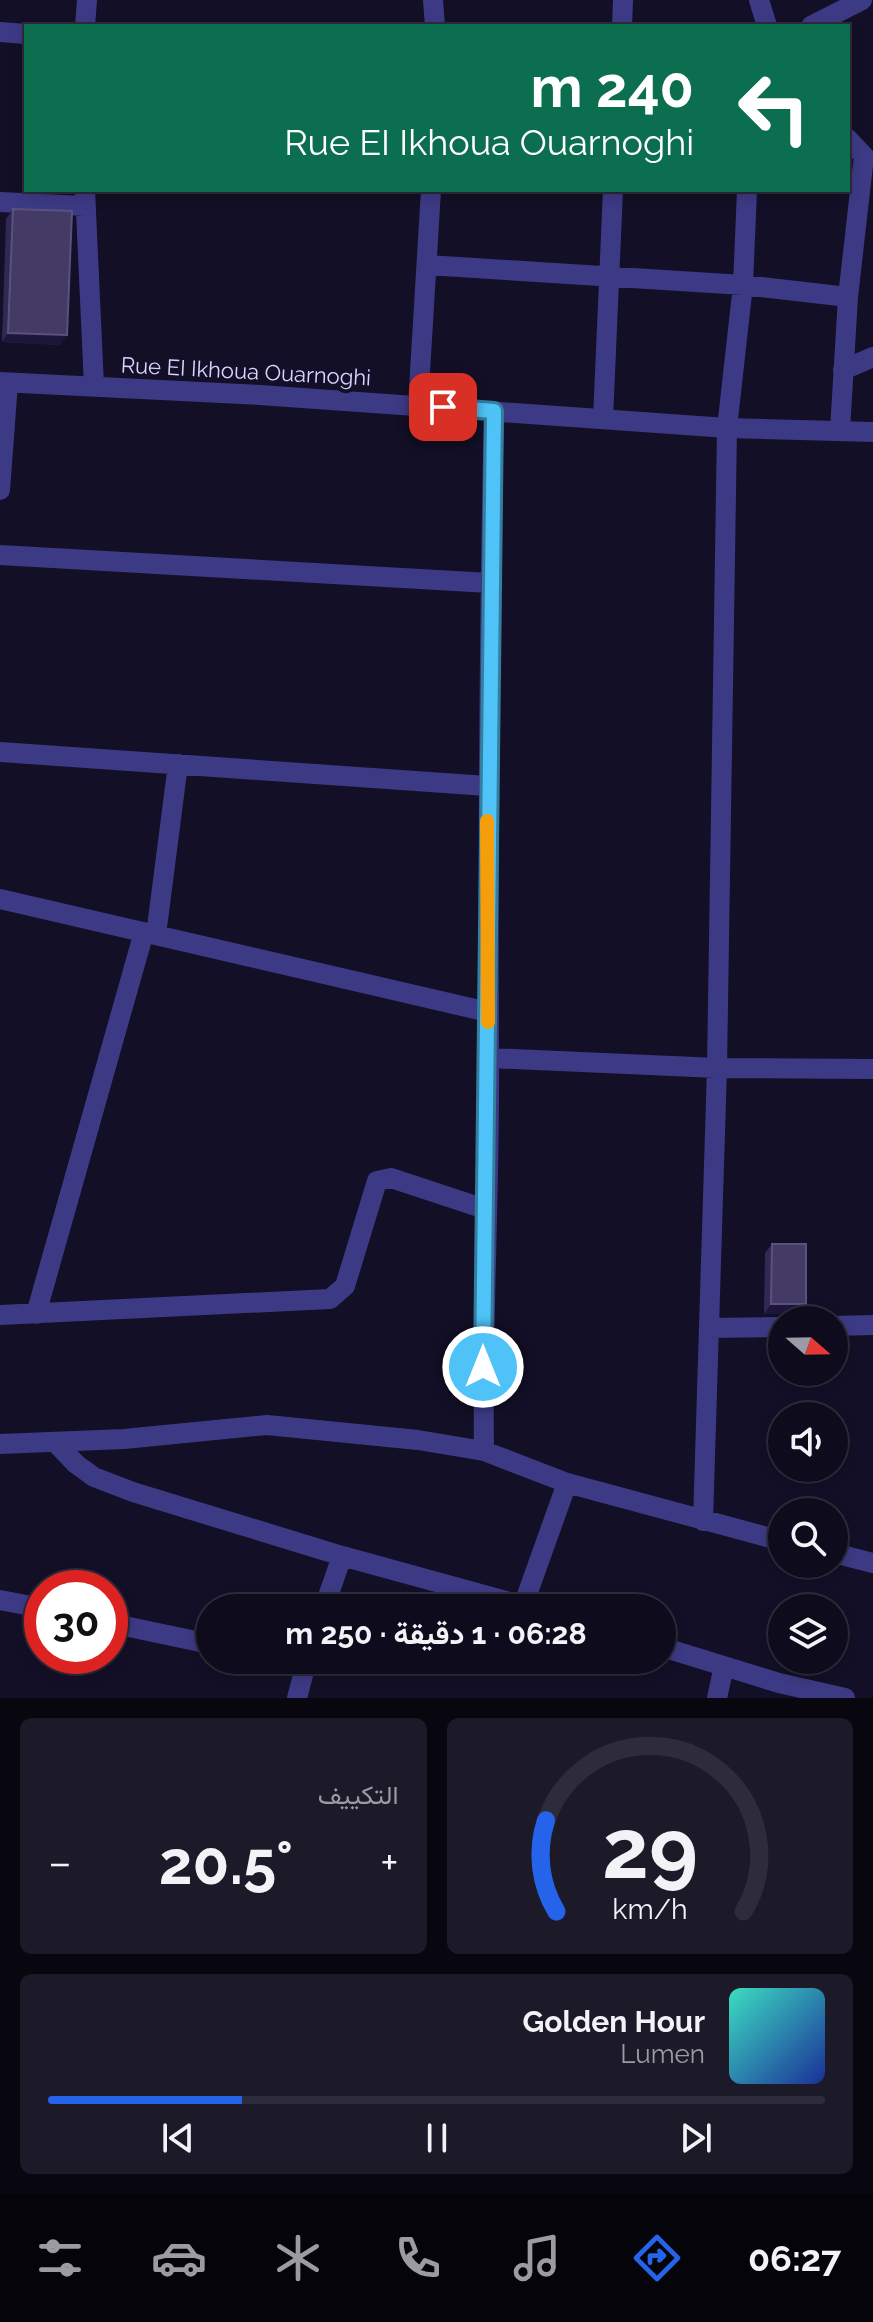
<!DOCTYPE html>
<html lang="ar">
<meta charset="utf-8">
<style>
body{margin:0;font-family:Raleway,Vazirmatn,sans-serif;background:#1c1929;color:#f1f3f6;direction:rtl;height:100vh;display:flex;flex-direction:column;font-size:30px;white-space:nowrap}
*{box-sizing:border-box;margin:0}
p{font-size:26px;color:#9b9ba3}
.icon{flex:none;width:44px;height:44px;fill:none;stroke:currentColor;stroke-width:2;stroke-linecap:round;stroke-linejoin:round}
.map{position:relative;height:1698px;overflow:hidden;direction:ltr}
.panel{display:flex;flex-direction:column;gap:20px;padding:20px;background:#08060f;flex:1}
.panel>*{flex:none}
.top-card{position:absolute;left:24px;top:24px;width:826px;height:168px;border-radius:0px;box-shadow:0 4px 12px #0003,0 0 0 2px #2e2b3b;direction:rtl;background:#0b6e4f;color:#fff;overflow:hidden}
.needle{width:52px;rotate:110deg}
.fabs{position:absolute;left:768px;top:1306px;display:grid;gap:16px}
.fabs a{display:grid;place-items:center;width:80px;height:80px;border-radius:50%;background:#0e0b1c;box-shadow:0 4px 12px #0003,0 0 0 2px #2e2b3b;font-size:40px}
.speed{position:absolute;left:24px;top:1570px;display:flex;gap:16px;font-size:40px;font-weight:700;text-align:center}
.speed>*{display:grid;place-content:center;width:104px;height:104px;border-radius:50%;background:#0e0b1c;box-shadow:0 4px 12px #0003,0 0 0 2px #2e2b3b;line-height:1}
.speed .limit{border:12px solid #d22;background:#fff;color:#111}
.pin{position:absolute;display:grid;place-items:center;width:68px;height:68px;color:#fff;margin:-34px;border-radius:16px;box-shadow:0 4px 12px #0006}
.me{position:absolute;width:88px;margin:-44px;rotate:0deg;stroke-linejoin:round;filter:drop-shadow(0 0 6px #0008)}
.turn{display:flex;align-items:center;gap:28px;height:168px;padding:0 24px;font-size:36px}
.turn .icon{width:104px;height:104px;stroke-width:2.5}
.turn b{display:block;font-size:56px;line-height:68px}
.big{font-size:60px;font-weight:700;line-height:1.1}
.panel .tile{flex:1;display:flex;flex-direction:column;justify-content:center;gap:12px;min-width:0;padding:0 28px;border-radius:12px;background:#1c1929}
.panel .dial{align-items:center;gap:0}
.dial svg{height:208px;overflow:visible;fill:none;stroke:#2e2b3b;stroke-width:7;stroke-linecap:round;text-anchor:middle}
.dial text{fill:#f1f3f6;stroke:none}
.song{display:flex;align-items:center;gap:24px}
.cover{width:96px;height:96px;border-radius:12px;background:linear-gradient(135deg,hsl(170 70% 55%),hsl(230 70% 35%))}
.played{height:8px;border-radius:4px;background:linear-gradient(90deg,#2563eb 25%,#2e2b3b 25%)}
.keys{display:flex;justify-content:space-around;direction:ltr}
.heat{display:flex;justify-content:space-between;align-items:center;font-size:44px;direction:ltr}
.panel .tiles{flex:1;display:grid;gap:20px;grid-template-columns:1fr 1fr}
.tile:last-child{grid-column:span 2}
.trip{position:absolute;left:196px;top:1594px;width:480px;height:80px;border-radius:40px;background:#0e0b1c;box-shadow:0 4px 12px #0003,0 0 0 2px #2e2b3b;font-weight:700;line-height:80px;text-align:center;direction:rtl}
.dock{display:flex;height:128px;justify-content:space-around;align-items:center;background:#06040b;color:#9b9ba3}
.dock .icon{width:56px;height:56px}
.dock .on{color:#2563eb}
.dock b{font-size:36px;color:#f1f3f6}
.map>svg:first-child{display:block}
</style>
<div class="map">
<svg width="873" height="1698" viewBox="0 0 873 1698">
<rect width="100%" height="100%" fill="#130f26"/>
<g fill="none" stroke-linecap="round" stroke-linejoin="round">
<path stroke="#3d3a85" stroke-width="20" d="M433 0 435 26
M759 0 767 26
M85 26 87 0
M622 26 623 0
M811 26 862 0
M0 32 26 34
M85 190 94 386
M0 202 85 206
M427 265 743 285 848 297
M843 370 873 357
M418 405 431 190
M603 419 613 190
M840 430 848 297 864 156 848 139
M0 490 8 383
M0 555 490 583
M0 752 487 786
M0 899 488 1012
M156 935 178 764
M489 1058 717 1068 873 1069
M36 1314 144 932
M0 1315 330 1299 345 1286 377 1181 391 1178 485 1209
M834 1326 873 1325
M709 1328 782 1327
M55 1442 76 1464 94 1477 133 1492 342 1556
M0 1444 124 1439 267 1425 418 1440 484 1451 567 1483 782 1541
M484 1451C482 1320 490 1189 489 1058 488 842 489 627 494 411
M703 1521 717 1068 727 428 743 285 747 190
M834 1553 873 1563
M0 1600 42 1608
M523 1606 567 1483
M324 1608 342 1556 531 1608
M110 1623 210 1644
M662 1647 779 1683 845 1698
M274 1660 305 1668
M297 1698 307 1660
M717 1698 724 1666"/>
<path stroke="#3d3a85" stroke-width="20" d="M0 382 260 395 727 428 873 432"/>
</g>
<path fill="#312854" d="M13 209 60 345 2 342 6 219Z
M772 1244 806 1304 799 1314H764L765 1253Z"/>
<path fill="#1d163a" d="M8 333 67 335 60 345 2 342Z
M771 1304H806L799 1314H764Z"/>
<path fill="#433a66" stroke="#5a527e" stroke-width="2" d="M13 209 72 211 67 335 8 333Z
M772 1244H806V1304H771Z"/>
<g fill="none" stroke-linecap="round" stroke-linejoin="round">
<g stroke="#337fa1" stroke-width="20">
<path id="route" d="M443 407 494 411 483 1367"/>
</g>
<use href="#route" stroke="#4fc3f7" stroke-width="14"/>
<path stroke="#f59e0b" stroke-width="14" d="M487 821 488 1022"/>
</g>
<g text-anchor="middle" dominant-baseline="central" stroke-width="8" stroke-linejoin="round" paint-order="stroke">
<g font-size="22" fill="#d9d4ff" stroke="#130f26">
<text transform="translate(246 371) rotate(3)">Rue EI Ikhoua Ouarnoghi</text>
</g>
</g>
</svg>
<div class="fabs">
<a><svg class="needle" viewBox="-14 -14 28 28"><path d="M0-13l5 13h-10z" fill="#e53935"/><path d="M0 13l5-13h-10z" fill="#9b9ba3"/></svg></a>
<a><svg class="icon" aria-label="sound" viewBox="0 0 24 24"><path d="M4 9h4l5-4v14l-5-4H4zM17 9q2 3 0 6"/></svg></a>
<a><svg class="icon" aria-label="search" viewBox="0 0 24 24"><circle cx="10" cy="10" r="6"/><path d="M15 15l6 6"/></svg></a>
<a><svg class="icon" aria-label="layers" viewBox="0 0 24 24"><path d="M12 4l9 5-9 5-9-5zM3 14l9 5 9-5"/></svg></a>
</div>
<div class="speed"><div class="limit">30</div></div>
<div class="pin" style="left:443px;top:407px;background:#d93025"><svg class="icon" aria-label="arrive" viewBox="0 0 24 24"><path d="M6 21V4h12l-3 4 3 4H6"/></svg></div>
<svg class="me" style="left:483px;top:1367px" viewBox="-20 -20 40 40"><circle r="17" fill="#4fc3f7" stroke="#fff" stroke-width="3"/><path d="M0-11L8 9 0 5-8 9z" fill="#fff"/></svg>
<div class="trip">06:28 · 1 دقيقة · 250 m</div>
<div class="top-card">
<div class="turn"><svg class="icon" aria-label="left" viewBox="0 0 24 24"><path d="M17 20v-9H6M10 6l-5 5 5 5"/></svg><div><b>240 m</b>Rue EI Ikhoua Ouarnoghi</div></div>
</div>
</div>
<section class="panel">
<div class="tiles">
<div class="tile dial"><svg viewBox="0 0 100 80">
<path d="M14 69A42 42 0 1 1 86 69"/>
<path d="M14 69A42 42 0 0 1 10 34" stroke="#2563eb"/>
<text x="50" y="56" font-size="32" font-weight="700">29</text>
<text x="50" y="72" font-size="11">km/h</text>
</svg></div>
<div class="tile"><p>التكييف</p>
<div class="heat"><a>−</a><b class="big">20.5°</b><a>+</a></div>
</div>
<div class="tile">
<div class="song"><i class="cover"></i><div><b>Golden Hour</b><p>Lumen</p></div></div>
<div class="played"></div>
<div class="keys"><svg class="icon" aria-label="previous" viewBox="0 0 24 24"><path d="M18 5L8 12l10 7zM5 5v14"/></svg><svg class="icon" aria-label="pause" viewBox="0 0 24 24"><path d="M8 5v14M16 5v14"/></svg><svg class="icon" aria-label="next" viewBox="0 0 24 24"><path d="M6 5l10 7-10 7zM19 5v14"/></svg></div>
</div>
</div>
</section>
<nav class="dock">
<b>06:27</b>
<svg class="icon on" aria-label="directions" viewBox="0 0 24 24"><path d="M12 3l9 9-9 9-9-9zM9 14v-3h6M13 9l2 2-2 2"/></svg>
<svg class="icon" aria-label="music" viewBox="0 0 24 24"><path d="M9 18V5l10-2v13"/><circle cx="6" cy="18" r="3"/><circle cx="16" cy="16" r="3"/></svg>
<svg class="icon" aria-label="phone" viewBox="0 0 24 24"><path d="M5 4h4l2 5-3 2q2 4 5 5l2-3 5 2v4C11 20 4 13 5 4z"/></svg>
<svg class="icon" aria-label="climate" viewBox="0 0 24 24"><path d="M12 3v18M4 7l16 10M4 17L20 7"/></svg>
<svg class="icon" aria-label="car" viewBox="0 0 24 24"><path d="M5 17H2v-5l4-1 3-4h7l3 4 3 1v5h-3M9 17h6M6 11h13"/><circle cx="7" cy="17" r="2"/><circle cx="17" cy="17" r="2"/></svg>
<svg class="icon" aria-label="filters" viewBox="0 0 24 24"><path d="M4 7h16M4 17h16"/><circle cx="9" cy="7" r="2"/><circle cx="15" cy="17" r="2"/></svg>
</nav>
